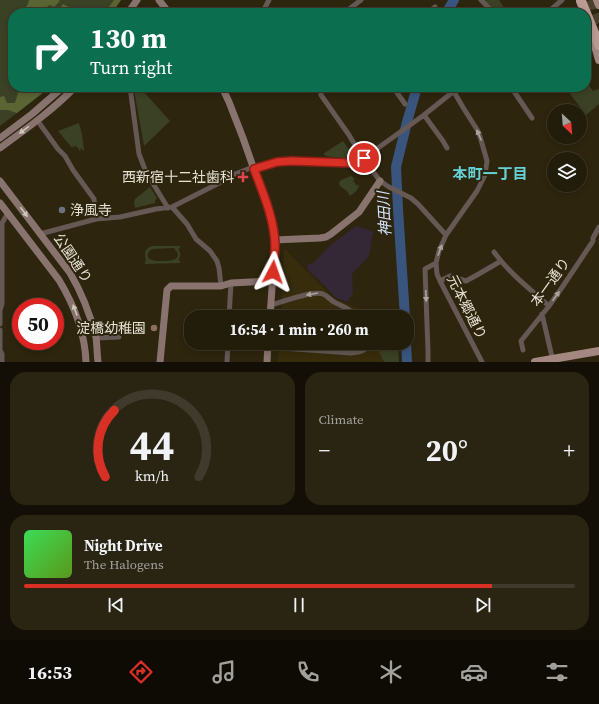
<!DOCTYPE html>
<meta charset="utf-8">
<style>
body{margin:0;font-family:"Source Serif 4","Noto Sans JP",serif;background:#2a2513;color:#f1f3f6;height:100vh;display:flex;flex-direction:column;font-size:15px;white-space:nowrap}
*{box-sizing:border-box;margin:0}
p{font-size:13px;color:#a2a19c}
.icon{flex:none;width:22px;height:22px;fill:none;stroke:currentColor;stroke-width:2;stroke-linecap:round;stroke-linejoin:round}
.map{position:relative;height:362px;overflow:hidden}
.details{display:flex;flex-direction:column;gap:10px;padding:10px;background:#130f06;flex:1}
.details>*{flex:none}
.guide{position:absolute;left:8px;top:8px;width:583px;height:84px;border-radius:16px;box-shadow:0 2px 6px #0003,0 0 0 1px #3f3a2b;background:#0b6e4f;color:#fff;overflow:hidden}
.needle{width:26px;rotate:154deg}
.controls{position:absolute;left:547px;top:104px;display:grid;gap:8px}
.controls a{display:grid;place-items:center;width:40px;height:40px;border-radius:50%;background:#221c0a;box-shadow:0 2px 6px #0003,0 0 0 1px #3f3a2b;font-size:20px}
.speed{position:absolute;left:12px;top:298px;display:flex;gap:8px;font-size:20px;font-weight:700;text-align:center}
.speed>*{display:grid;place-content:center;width:52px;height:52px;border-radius:50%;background:#221c0a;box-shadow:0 2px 6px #0003,0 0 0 1px #3f3a2b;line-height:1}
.speed .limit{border:6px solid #d22;background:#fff;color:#111}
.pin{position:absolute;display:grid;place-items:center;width:34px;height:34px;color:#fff;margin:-17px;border:2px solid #fff;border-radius:50%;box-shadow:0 1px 4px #0007}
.me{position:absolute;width:44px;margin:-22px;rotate:4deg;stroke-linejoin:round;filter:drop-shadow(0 0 3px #0008)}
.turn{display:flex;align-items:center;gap:14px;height:84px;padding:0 16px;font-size:18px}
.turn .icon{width:52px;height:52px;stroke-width:2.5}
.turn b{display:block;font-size:28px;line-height:34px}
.big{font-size:30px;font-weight:700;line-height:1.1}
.details .widget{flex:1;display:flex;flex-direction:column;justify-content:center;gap:6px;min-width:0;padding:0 14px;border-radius:16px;background:#2a2513}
.details .dial{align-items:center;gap:0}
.dial svg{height:104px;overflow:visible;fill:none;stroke:#3f3a2b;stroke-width:7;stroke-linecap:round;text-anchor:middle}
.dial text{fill:#f1f3f6;stroke:none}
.song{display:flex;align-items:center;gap:12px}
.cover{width:48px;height:48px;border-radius:6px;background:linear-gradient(135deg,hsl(130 70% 55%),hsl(90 70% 35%))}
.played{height:4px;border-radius:2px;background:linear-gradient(90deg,#d93025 85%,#3f3a2b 85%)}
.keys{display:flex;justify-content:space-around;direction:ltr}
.heat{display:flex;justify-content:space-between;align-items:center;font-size:22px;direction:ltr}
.details .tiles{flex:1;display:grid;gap:10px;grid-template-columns:1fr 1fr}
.widget:last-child{grid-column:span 2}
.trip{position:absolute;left:184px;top:310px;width:230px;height:40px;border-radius:16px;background:#221c0a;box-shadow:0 2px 6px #0003,0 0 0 1px #3f3a2b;font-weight:700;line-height:40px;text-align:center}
.dock{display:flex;height:64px;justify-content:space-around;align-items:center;background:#0e0b04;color:#a2a19c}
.dock .icon{width:28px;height:28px}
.dock .on{color:#d93025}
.dock b{font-size:18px;color:#f1f3f6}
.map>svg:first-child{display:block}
</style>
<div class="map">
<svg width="599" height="362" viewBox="0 0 599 362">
<rect width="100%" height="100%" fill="#2d250d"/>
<path fill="#372d0d" d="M284 248 334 299 358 308 363 317H281Z
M279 343H377V348L384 362H278Z"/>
<path fill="#352836" d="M356 226 372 231 373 232 369 256 352 274 353 293 350 297 348 302 336 298 318 279 309 271 307 265 313 263 332 244Z"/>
<path fill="#3b4125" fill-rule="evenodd" d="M0 0H121L112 13H13V87H51L0 126Z
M487 0H499L507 12 506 13H498L485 1Z
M586 81 593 91 599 89V104L586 115 568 91 574 87H586Z
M134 90 143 91 170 121 144 146Z
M79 123 82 134 84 150 83 151 81 148 80 149 81 151H80L76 146 74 147 76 150 72 145 73 147 72 148 58 131Z
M343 141 354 157 350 159 326 156 323 154Z
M351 176 355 179 353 180 357 186 359 184C359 190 354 193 350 196L347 191 340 186 339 183 341 180Z
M150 187 157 198 155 201V203L135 208 134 202 135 199Z
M153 246H180V248L178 249C181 253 181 257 178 260L180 261V263L145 264V261L146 260C143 253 146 247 153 246ZM174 248C185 260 170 261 162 261 159 261 155 261 152 260 145 258 147 251 153 249Z
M377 343H398L399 362H384L377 348Z"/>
<path fill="#5b6533" d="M29 0H58L60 1 54 7 50 5 48 6 42 13H29L26 12V10L25 8 28 4Z
M114 0H121L112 13H93V12L96 10C106 13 109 7 114 0Z
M63 4 77 11 76 13H58L57 12Z
M29 87H50L17 113 8 110H0V97L4 96 7 103H15L18 93Z"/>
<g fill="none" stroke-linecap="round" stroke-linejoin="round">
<path stroke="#3a557d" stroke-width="10" d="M446 13 454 0
M405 317 398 209 396 167 407 122 417 87
M406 343 407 362"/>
<path stroke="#49412b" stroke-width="10" stroke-dasharray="10 5" stroke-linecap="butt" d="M590 0 599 27"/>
<path stroke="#655855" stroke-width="5" d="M481 0 494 13
M262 13 269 0
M344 13 361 0
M427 13 435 7
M547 13 562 0
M130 87 139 154 146 172 168 208
M135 87 145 88 147 87
M325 87 321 90V95L349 135 359 152 380 181 389 187 411 198 418 204 446 235
M393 87 405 104
M511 87 532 118
M454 92 464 109 478 131 481 140 487 161 485 175 477 191 446 235 439 251 436 263 437 274 440 281 482 362
M424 115 443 141 447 148
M37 120 58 149 65 156 73 170 94 199 96 219 40 234
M254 169 277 162 291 161 351 163 364 158 424 115 459 87
M172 207 187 224 196 239 210 251 217 261 219 268 221 286
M96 219 120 217 156 209 172 207 223 181 230 176 253 167
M494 252C509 273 530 289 549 306
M440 281 450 276 466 281 477 275 501 261
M271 305C281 302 314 290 323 294 328 296 331 301 336 303 344 307 352 310 357 317
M542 314 553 361
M229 317 231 283
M0 324V310L2 304V223L8 213
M0 330V350L2 354V362
M96 338 119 337
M268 347 351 353C359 352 367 351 370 343
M523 350 521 341 549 306 563 286 593 241V238L599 227
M227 362 228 343
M428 362V351L425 269 436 263"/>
<path stroke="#88736f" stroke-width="7" d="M159 0 169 13
M128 13 137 0
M222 87 229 102 243 138 270 215 275 244 270 317
M0 138 32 114 63 87
M0 148C26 129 53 110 75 87
M0 181 70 273C82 293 90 314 96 337 97 345 97 354 98 362
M0 203 59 280C74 305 85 332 86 362
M274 240 320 238 326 237 331 234 359 212 380 181
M160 362 167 290 171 286H221L231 283 272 281
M267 362 268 343"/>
<path stroke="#a38882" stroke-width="8" d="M597 0 599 5
M593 39 599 60
M535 362 599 351"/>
<path stroke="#bb9b94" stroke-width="10" d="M581 1 599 45"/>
</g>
<defs><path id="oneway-solid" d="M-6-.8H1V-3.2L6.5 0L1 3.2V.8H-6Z"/></defs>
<g fill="#cfc6bb">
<use href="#oneway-solid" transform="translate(24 130) rotate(143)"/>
<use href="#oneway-solid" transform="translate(24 212) rotate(53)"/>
<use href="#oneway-solid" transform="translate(75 310) rotate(-111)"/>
</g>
<g fill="#aca49b">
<use href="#oneway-solid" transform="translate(479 135) rotate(-113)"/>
<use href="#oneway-solid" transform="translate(440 250) rotate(-70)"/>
<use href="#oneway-solid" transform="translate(312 294) rotate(170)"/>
<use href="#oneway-solid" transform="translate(426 296) rotate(88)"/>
<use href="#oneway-solid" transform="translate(556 296) rotate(-54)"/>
</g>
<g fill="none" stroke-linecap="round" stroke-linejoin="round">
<g stroke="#8d1f18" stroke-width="10">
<path id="route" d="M273 272C274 263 275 253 275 244 274 218 263 193 254 169L277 162 291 161 351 163 364 158"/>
</g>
<use href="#route" stroke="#d93025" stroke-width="7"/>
</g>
<path fill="#e0444e" stroke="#2d250d" stroke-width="1.5" d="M241 171h4v4h4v4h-4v4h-4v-4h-4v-4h4z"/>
<circle fill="#6b7280" stroke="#2d250d" stroke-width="1.5" cx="62" cy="210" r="4"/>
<circle fill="#8d6e63" stroke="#2d250d" stroke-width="1.5" cx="154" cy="328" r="4"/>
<g text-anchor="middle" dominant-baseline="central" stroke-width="4" stroke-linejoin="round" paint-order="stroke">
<g font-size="14" fill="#e7e2d4" stroke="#2d250d" text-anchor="end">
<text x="234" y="177">西新宿十二社歯科</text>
<text x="70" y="210" text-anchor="start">浄風寺</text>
<text x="146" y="328">淀橋幼稚園</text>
</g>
<g font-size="14" fill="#e7e2d4" stroke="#2d250d">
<text transform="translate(73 258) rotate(56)">公園通り</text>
<text transform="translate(550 282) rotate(-54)">本一通り</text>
<text transform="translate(467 307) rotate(63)">元本郷通り</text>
</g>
<g font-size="15" font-weight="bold" fill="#65d2d7" stroke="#2d250d">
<text x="490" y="173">本町一丁目</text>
</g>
<g font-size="15" font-style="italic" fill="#d2e4fe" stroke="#2d250d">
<text transform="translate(384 214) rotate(-93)">神田川</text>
</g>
</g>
</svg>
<div class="controls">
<a><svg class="needle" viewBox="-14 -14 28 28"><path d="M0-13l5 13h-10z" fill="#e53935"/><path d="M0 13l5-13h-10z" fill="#a2a19c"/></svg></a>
<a><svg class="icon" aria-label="layers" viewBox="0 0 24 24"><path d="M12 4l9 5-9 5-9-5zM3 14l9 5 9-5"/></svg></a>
</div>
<div class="speed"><div class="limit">50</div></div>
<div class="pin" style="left:364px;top:158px;background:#d93025"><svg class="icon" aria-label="arrive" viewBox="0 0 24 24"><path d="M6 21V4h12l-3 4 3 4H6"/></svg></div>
<svg class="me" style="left:273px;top:272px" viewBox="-20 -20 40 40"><path d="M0-17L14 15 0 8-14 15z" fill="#d93025" stroke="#fff" stroke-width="4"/></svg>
<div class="trip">16:54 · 1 min · 260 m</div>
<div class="guide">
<div class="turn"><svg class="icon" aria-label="right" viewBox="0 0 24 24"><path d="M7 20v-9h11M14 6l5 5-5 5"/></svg><div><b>130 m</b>Turn right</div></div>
</div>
</div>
<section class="details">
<div class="tiles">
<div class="widget dial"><svg viewBox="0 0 100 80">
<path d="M14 69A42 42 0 1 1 86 69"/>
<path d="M14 69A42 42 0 0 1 21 18" stroke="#d93025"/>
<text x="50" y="56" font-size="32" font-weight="700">44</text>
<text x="50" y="72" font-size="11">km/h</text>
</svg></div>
<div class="widget"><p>Climate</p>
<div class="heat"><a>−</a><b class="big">20°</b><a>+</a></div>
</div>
<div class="widget">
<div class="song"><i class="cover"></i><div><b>Night Drive</b><p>The Halogens</p></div></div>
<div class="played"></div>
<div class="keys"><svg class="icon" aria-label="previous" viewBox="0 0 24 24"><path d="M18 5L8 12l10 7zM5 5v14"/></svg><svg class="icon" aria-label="pause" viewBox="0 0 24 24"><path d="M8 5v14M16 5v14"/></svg><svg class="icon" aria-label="next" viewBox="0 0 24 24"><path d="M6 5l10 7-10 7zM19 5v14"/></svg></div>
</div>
</div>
</section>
<nav class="dock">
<b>16:53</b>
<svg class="icon on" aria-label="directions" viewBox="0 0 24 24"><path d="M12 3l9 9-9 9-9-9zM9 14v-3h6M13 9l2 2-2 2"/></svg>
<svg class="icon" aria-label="music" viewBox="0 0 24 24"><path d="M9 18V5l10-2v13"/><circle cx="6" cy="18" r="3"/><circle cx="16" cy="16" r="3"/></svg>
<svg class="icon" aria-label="phone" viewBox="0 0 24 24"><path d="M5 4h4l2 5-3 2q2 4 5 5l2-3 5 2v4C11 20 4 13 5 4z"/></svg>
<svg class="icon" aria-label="climate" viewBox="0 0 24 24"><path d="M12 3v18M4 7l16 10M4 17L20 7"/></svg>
<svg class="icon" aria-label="car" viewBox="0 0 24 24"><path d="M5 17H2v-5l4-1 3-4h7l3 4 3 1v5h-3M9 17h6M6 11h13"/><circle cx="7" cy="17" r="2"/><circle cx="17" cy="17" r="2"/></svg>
<svg class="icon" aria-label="filters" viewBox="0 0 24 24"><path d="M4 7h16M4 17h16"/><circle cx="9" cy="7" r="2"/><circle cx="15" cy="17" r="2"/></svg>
</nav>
